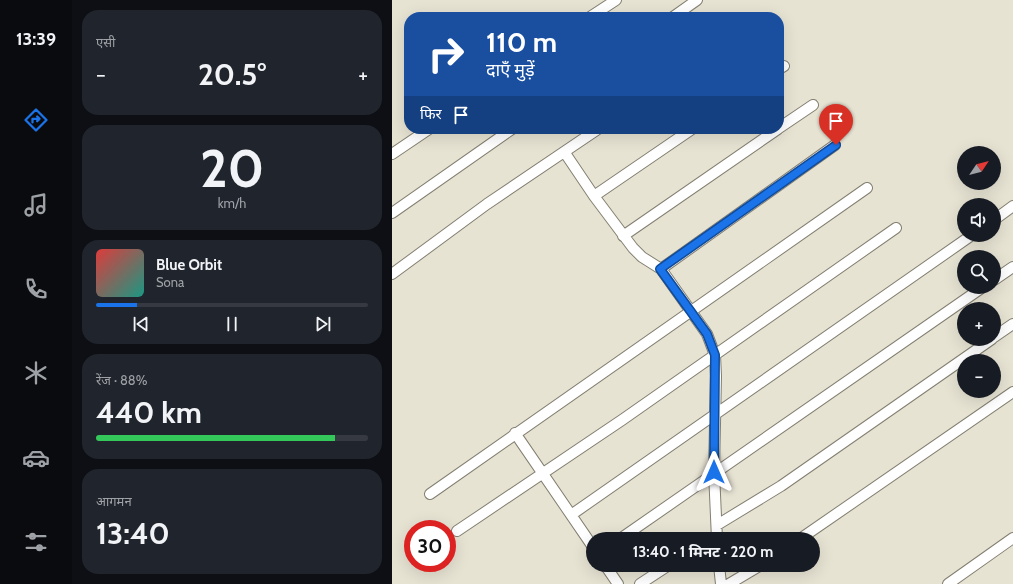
<!DOCTYPE html>
<html lang="hi">
<meta charset="utf-8">
<style>
body{margin:0;font-family:Cabin,"Noto Sans Devanagari",sans-serif;background:#20242c;color:#f1f3f6;height:100vh;display:flex;flex-direction:column;font-size:15px;white-space:nowrap}
*{box-sizing:border-box;margin:0}
p{font-size:13px;color:#9ea1a6}
.icon{flex:none;width:22px;height:22px;fill:none;stroke:currentColor;stroke-width:2;stroke-linecap:round;stroke-linejoin:round}
.map{position:relative;flex:1;overflow:hidden}
.panel{display:flex;flex-direction:column;gap:10px;padding:10px;background:#0d0f14;width:320px}
.panel>*{flex:none}
.top-card{position:absolute;left:12px;top:12px;width:380px;height:122px;border-radius:16px;box-shadow:0 4px 16px #0002;background:#1a4fa0;color:#fff;overflow:hidden}
.needle{width:26px;rotate:55deg}
.controls{position:absolute;left:565px;top:146px;display:grid;gap:8px}
.controls a{display:grid;place-items:center;width:44px;height:44px;border-radius:50%;background:#171b24;box-shadow:0 4px 16px #0002;font-size:20px}
.speed{position:absolute;left:12px;top:520px;display:flex;gap:8px;font-size:20px;font-weight:700;text-align:center}
.speed>*{display:grid;place-content:center;width:52px;height:52px;border-radius:50%;background:#171b24;box-shadow:0 4px 16px #0002;line-height:1}
.speed .limit{border:6px solid #d22;background:#fff;color:#111}
.pin{position:absolute;display:grid;place-items:center;width:34px;height:34px;color:#fff;margin:-41px -17px;border-radius:50% 50% 50% 0;rotate:-45deg;box-shadow:0 0 4px #0007}
.pin .icon{rotate:45deg}
.me{position:absolute;width:44px;margin:-22px;rotate:0deg;stroke-linejoin:round;filter:drop-shadow(0 0 3px #0008)}
.turn{display:flex;align-items:center;gap:14px;height:84px;padding:0 16px;font-size:18px}
.turn .icon{width:52px;height:52px;stroke-width:2.5}
.turn b{display:block;font-size:28px;line-height:34px}
.then{display:flex;align-items:center;height:38px;padding:0 16px;background:#0003;gap:8px;font-size:15px}
.big{font-size:30px;font-weight:700;line-height:1.1}
.panel .card{flex:1;display:flex;flex-direction:column;justify-content:center;gap:6px;min-width:0;padding:0 14px;border-radius:16px;background:#20242c}
.panel .dial{align-items:center;gap:0}
.dial b{font-size:52px;line-height:1}
.song{display:flex;align-items:center;gap:12px}
.cover{width:48px;height:48px;border-radius:6px;background:linear-gradient(135deg,hsl(0 70% 55%),hsl(170 70% 35%))}
.played{height:4px;border-radius:2px;background:linear-gradient(90deg,#1a73e8 15%,#363941 15%)}
.keys{display:flex;justify-content:space-around;direction:ltr}
.heat{display:flex;justify-content:space-between;align-items:center;font-size:22px;direction:ltr}
.charge{height:6px;border-radius:3px;background:linear-gradient(90deg,#34c759 88%,#363941 0)}
.trip{position:absolute;left:194px;top:532px;width:234px;height:40px;border-radius:20px;background:#171b24;box-shadow:0 4px 16px #0002;font-weight:700;line-height:40px;text-align:center}
main{display:flex;flex:1;min-height:0}
.dock{display:flex;flex-direction:column;width:72px;justify-content:space-around;align-items:center;background:#090b0e;color:#9ea1a6}
.dock .icon{width:28px;height:28px}
.dock .current{color:#1a73e8}
.dock b{font-size:18px;color:#f1f3f6}
.map>svg:first-child{display:block}
</style>
<main>
<nav class="dock">
<b>13:39</b>
<svg class="icon current" aria-label="directions" viewBox="0 0 24 24"><path d="M12 3l9 9-9 9-9-9zM9 14v-3h6M13 9l2 2-2 2"/></svg>
<svg class="icon" aria-label="music" viewBox="0 0 24 24"><path d="M9 18V5l10-2v13"/><circle cx="6" cy="18" r="3"/><circle cx="16" cy="16" r="3"/></svg>
<svg class="icon" aria-label="phone" viewBox="0 0 24 24"><path d="M5 4h4l2 5-3 2q2 4 5 5l2-3 5 2v4C11 20 4 13 5 4z"/></svg>
<svg class="icon" aria-label="climate" viewBox="0 0 24 24"><path d="M12 3v18M4 7l16 10M4 17L20 7"/></svg>
<svg class="icon" aria-label="car" viewBox="0 0 24 24"><path d="M5 17H2v-5l4-1 3-4h7l3 4 3 1v5h-3M9 17h6M6 11h13"/><circle cx="7" cy="17" r="2"/><circle cx="17" cy="17" r="2"/></svg>
<svg class="icon" aria-label="filters" viewBox="0 0 24 24"><path d="M4 7h16M4 17h16"/><circle cx="9" cy="7" r="2"/><circle cx="15" cy="17" r="2"/></svg>
</nav>
<section class="panel">
<div class="card"><p>एसी</p>
<div class="heat"><a>−</a><b class="big">20.5°</b><a>+</a></div>
</div>
<div class="card dial"><b>20</b><p>km/h</p></div>
<div class="card">
<div class="song"><i class="cover"></i><div><b>Blue Orbit</b><p>Sona</p></div></div>
<div class="played"></div>
<div class="keys"><svg class="icon" aria-label="previous" viewBox="0 0 24 24"><path d="M18 5L8 12l10 7zM5 5v14"/></svg><svg class="icon" aria-label="pause" viewBox="0 0 24 24"><path d="M8 5v14M16 5v14"/></svg><svg class="icon" aria-label="next" viewBox="0 0 24 24"><path d="M6 5l10 7-10 7zM19 5v14"/></svg></div>
</div>
<div class="card"><p>रेंज · 88%</p><b class="big">440 km</b><div class="charge"></div></div>
<div class="card"><p>आगमन</p><b class="big">13:40</b></div>
</section>
<div class="map">
<svg width="621" height="584" viewBox="0 0 621 584">
<rect width="100%" height="100%" fill="#e7e3d3"/>
<g fill="none" stroke-linecap="round" stroke-linejoin="round">
<g stroke="#837f71" stroke-width="12">
<path id="street" d="M198 17 224 0
M281 17 305 0
M387 69 392 66
M387 128 421 105
M173 153 202 196 241 248 250 257 269 269 315 334 323 355 324 376 322 472 325 539
M0 154 37 129
M202 196 300 129
M0 213 120 129
M602 220 621 206
M231 236 386 129
M269 269 443 145
M0 274 95 204 206 129
M602 280 621 267
M602 337 621 324
M123 433 201 547
M38 494 475 188
M179 515 580 235
M325 525 389 486 600 339
M65 531 230 420 504 228
M228 539 591 287
M408 539 621 392
M213 565 226 584
M327 565 329 584
M248 584 277 565
M337 584 369 565
M556 584 621 538"/>
</g>
<use href="#street" stroke="#fff" stroke-width="10"/>
</g>
<g fill="none" stroke-linecap="round" stroke-linejoin="round">
<g stroke="#114b97" stroke-width="10">
<path id="route" d="M322 472 323 355 315 334 268 269 444 145"/>
</g>
<use href="#route" stroke="#1a73e8" stroke-width="7"/>
</g>
</svg>
<div class="controls">
<a><svg class="needle" viewBox="-14 -14 28 28"><path d="M0-13l5 13h-10z" fill="#e53935"/><path d="M0 13l5-13h-10z" fill="#9ea1a6"/></svg></a>
<a><svg class="icon" aria-label="sound" viewBox="0 0 24 24"><path d="M4 9h4l5-4v14l-5-4H4zM17 9q2 3 0 6"/></svg></a>
<a><svg class="icon" aria-label="search" viewBox="0 0 24 24"><circle cx="10" cy="10" r="6"/><path d="M15 15l6 6"/></svg></a>
<a>+</a>
<a>−</a>
</div>
<div class="speed"><div class="limit">30</div></div>
<div class="pin" style="left:444px;top:145px;background:#d93025"><svg class="icon" aria-label="arrive" viewBox="0 0 24 24"><path d="M6 21V4h12l-3 4 3 4H6"/></svg></div>
<svg class="me" style="left:322px;top:472px" viewBox="-20 -20 40 40"><path d="M0-17L14 15 0 8-14 15z" fill="#1a73e8" stroke="#fff" stroke-width="4"/></svg>
<div class="trip">13:40 · 1 मिनट · 220 m</div>
<div class="top-card">
<div class="turn"><svg class="icon" aria-label="right" viewBox="0 0 24 24"><path d="M7 20v-9h11M14 6l5 5-5 5"/></svg><div><b>110 m</b>दाएँ मुड़ें</div></div>
<div class="then">फिर<svg class="icon" aria-label="arrive" viewBox="0 0 24 24"><path d="M6 21V4h12l-3 4 3 4H6"/></svg></div>
</div>
</div>
</main>
